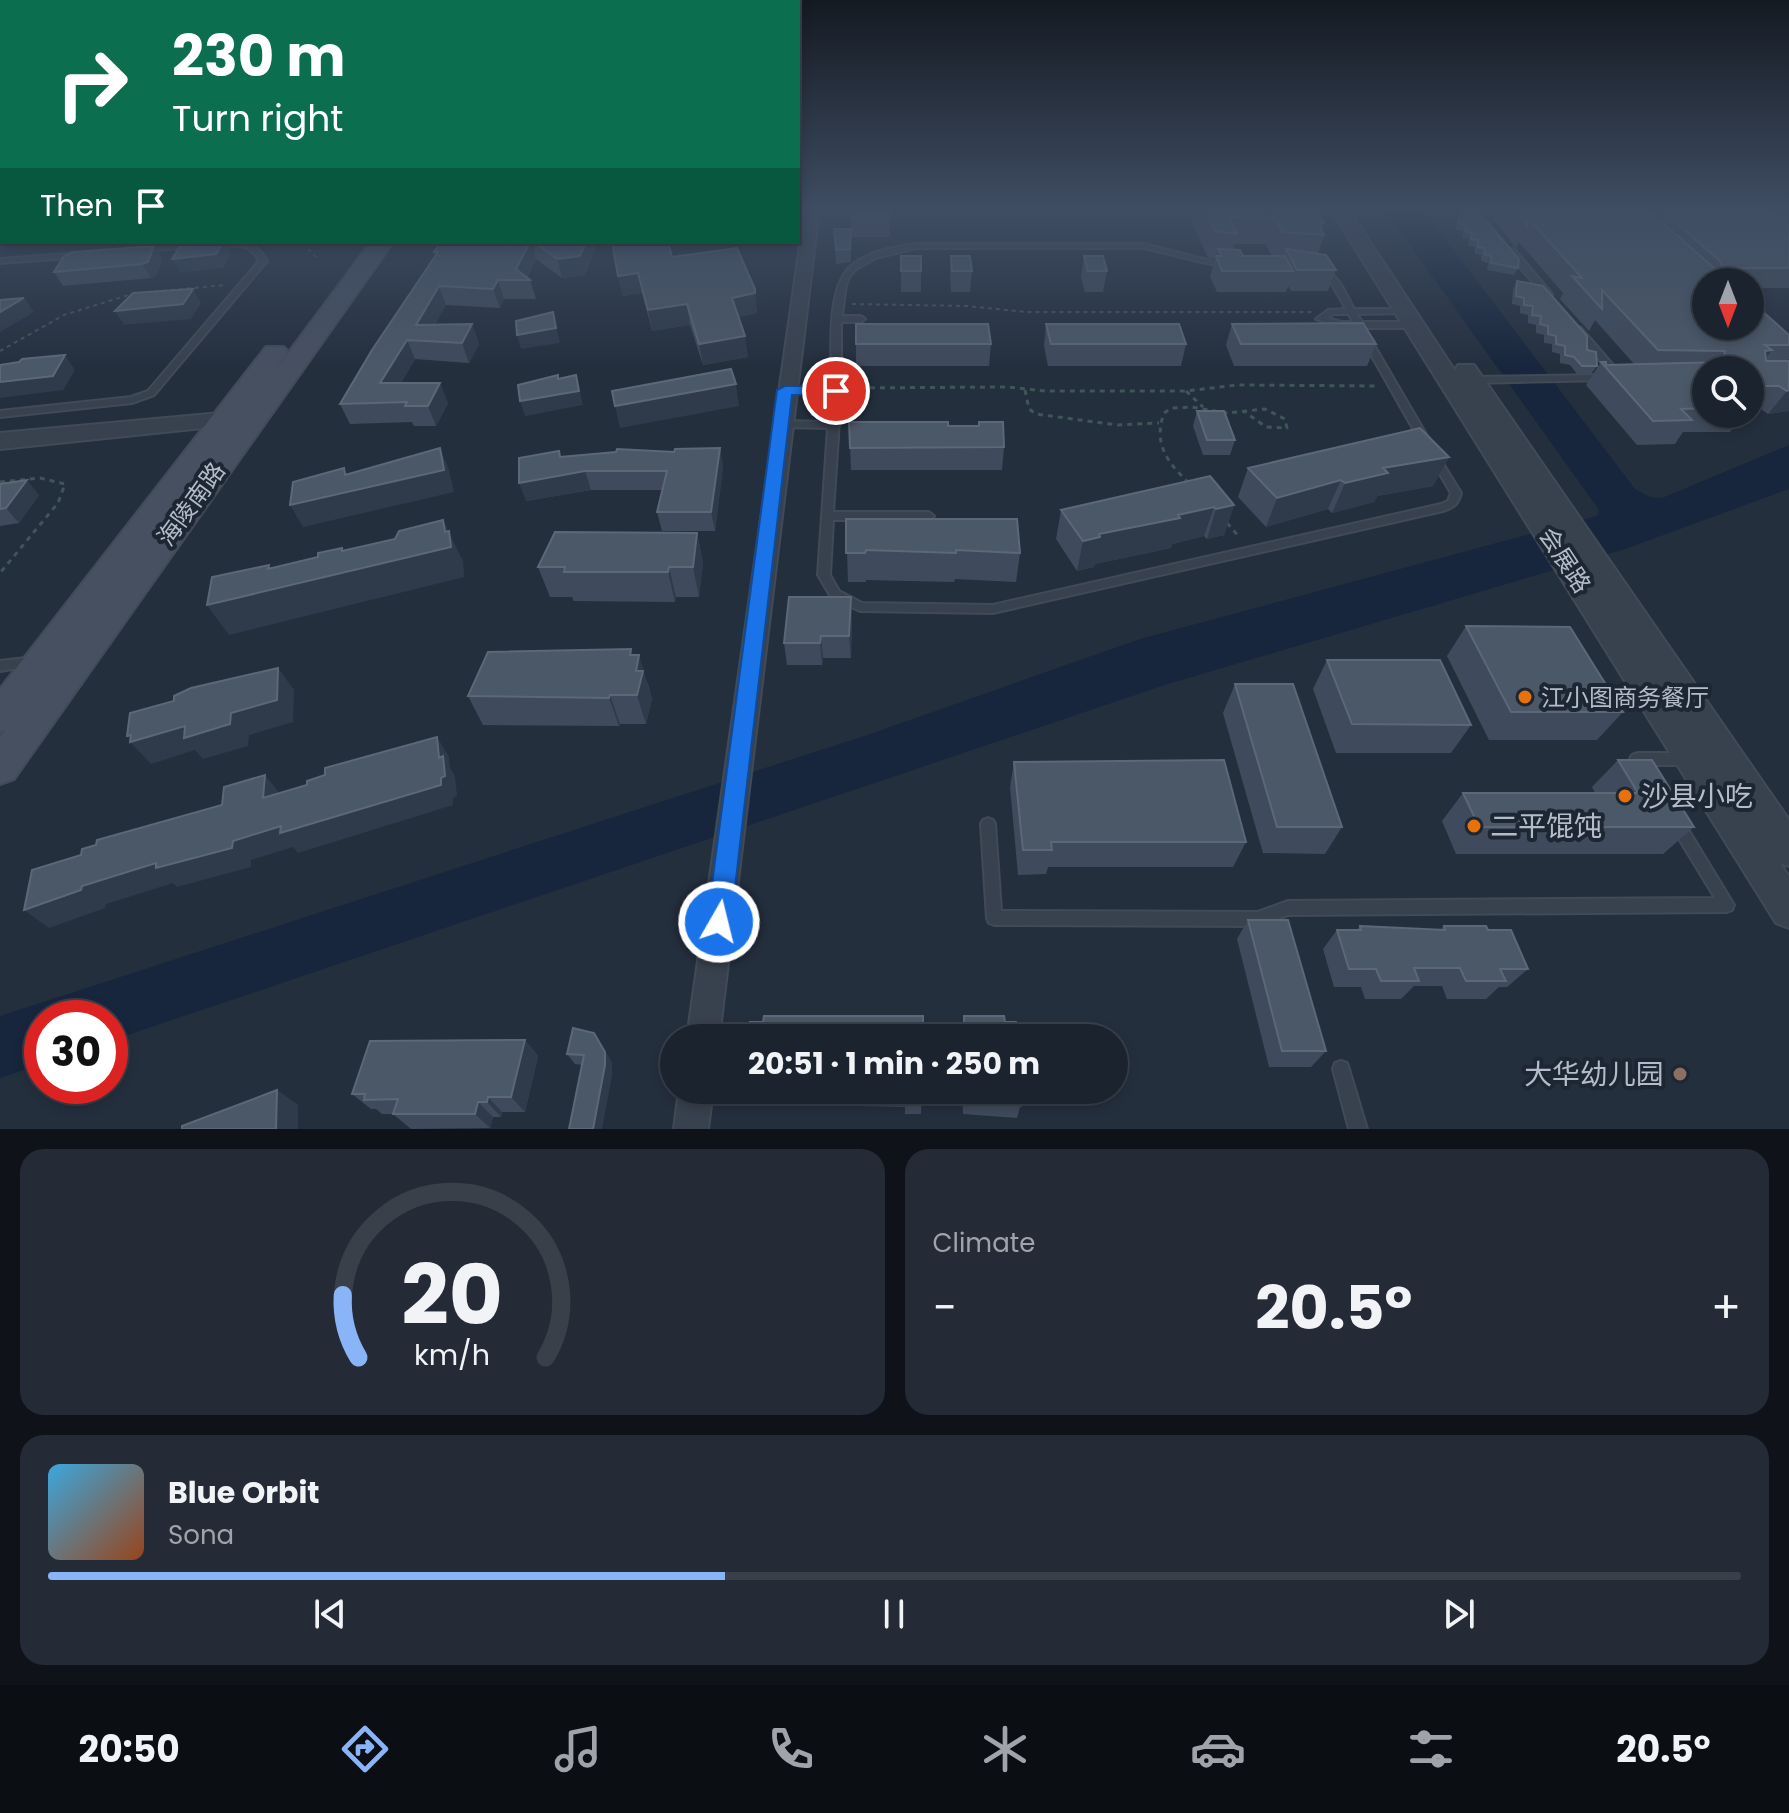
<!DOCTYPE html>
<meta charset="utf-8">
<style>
body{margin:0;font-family:Poppins,"Noto Sans SC",sans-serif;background:#242b36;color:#f1f3f6;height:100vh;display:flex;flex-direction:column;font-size:30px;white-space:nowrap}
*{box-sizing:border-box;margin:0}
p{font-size:26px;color:#a0a4aa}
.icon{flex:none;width:44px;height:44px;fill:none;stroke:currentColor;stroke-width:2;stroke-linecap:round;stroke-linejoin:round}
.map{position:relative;height:1129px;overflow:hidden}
.panel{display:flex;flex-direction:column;gap:20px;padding:20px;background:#0f1319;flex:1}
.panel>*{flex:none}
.hud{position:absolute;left:0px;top:0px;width:800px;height:244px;box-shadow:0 4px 12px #0003,0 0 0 2px #39404a;background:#0b6e4f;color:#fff;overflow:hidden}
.needle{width:52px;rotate:180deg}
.fabs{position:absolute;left:1692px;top:268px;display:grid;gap:16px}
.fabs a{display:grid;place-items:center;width:72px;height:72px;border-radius:50%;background:#1b232e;box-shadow:0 4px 12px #0003,0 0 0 2px #39404a;font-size:40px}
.speed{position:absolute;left:24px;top:1000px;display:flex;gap:16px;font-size:40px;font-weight:700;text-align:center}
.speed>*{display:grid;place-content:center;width:104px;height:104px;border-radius:50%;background:#1b232e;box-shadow:0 4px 12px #0003,0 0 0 2px #39404a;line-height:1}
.speed .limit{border:12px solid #d22;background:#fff;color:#111}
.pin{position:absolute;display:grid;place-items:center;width:68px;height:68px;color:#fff;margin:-34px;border:4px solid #fff;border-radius:50%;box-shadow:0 2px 8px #0007}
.me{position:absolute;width:88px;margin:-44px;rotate:8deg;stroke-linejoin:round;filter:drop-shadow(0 0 6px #0008)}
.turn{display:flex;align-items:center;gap:28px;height:168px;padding:0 40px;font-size:36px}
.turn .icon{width:104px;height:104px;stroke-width:2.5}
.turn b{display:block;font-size:56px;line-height:68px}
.then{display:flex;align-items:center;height:76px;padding:0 40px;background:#0003;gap:16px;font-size:30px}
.big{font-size:60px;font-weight:700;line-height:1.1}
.panel .tile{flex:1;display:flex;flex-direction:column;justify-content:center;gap:12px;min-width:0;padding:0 28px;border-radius:24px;background:#242b36}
.panel .dial{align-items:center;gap:0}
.dial svg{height:208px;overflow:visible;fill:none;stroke:#39404a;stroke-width:7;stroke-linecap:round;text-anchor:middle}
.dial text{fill:#f1f3f6;stroke:none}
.song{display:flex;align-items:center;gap:24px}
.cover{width:96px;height:96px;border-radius:12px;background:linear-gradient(135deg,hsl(200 70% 55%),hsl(20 70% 35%))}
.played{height:8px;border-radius:4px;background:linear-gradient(90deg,#8ab4f8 40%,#39404a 40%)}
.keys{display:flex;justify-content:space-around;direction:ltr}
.heat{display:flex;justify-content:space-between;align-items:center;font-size:44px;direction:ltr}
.panel .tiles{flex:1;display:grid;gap:20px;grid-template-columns:1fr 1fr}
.tile:last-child{grid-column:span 2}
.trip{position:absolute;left:660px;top:1024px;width:468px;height:80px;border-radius:40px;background:#1b232e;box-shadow:0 4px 12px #0003,0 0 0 2px #39404a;font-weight:700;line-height:80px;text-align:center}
.tabs{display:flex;height:128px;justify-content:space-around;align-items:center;background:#0b0e12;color:#a0a4aa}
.tabs .icon{width:56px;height:56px}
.tabs .current{color:#8ab4f8}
.tabs b{font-size:36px;color:#f1f3f6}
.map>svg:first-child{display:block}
</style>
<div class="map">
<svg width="1789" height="1129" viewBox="0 0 1789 1129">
<rect width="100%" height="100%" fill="#242f3e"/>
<path fill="#17263c" d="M1385 210H1423L1635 489 1650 497 1662 498 1789 445V489L1625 549 1165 685 110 1041V1018H42V1064L0 1078V1016L867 735 1140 639 1597 516 1599 510Z"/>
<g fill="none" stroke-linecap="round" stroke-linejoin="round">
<g stroke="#414a57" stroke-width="4">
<path id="service" d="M1162 210H1208L1209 211 1205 213 1166 212Z
M210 242C233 242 255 238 267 261L154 395 132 403 0 417V411L131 397 148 391 259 261C246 236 227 250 207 244Z
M193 243 197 245 196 247 143 251 139 249 143 247Z
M916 244H1144L1231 266 1227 268 1144 248H916L876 258 856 269 850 276 846 285 842 316H861L865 319 861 322H841V391L833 512H929L934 516 929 520H833L830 575 839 591 862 603 993 605 1441 504 1448 501 1451 493 1431 459 1436 456 1439 457 1461 493C1458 504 1455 507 1443 511L993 613 860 611 831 597 818 575 828 428 781 427 776 424 781 421 829 422 831 394 785 393 780 390 785 387 832 388C832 356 825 289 851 266 868 251 894 247 916 244Z
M1508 249H1514L1552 294V298H1546L1508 253Z
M78 253 82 255 81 257 0 263V259Z
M1320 269C1338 271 1346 295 1354 309H1405L1409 311 1405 313 1357 314 1362 322H1414L1418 325 1414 328H1364L1430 441 1428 443 1425 444 1420 441 1356 328H1340L1316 319 1328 310 1346 309 1329 279 1319 271ZM1333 314H1349L1353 322H1341L1327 318Z
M1578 327 1581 328 1620 373V377H1614L1575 332 1574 330Z
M1604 375 1607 376V380L1473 383 1468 380 1473 377Z
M34 657 38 659 40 662 38 665 0 671V661Z
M1637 753H1688L1693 755 1695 759 1693 763 1688 765H1647L1652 773 1650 777 1645 779 1640 777 1630 759 1632 755Z
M988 818 993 820 995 824 1001 911 1258 912 1288 901 1715 898 1673 829 1671 825 1673 821 1678 819 1683 821 1734 905 1732 910 1727 912 1288 915 1258 926 994 925 989 923 987 918 981 824 983 820Z
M1341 1061 1347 1063 1349 1069 1367 1129H1349L1333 1069 1335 1063Z"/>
</g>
<g stroke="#414a57" stroke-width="4">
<path id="minor" d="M805 210H819L719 1038H687Z
M679 1090H713L708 1129H674Z"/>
</g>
<g stroke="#414a57" stroke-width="4">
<path id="tertiary" d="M1331 210H1349L1459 377 1455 370 1458 365H1474L1789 820V866L1780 863 1789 877V928L1776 923Z
M243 411 251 413 255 418 251 423 0 449V433Z"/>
</g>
<g stroke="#414a57" stroke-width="4">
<path id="secondary" d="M0 211H2V223H0Z
M371 242H393L14 779 0 784V737L5 730 0 732V689L266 347H284L288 352 266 383Z"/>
</g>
<path stroke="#3f5557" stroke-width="2" stroke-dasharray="4 4" stroke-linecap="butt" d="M314 242 309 250 316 257
M147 292 226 285
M852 304 967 306 1026 312H1312
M0 351 64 315 135 293"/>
<path stroke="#3f5557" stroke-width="3" stroke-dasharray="5 5" stroke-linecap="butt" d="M850 388 1008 387 1045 391H1186L1237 385 1378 386
M1025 390 1029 409 1036 414 1117 425 1159 423
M1186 391 1203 407
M0 482 40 478 65 484 58 503 0 573
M1189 483C1167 462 1153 444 1164 413L1172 408 1191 407 1227 413 1265 409 1285 419 1287 428 1266 427 1245 412
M1227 523 1240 538"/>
<use href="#service" fill="#38414e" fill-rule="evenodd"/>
<use href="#minor" fill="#38414e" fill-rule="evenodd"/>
<use href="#tertiary" fill="#38414e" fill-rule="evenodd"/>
<use href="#secondary" fill="#465061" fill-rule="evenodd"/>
</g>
<path fill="#3f4b5c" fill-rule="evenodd" d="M890 210V237H851V216Z
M1194 210H1317L1324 223 1322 230 1324 235 1318 254 1336 270 1328 291H1291L1288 286 1286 292H1217L1210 277 1215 259 1208 258 1191 220ZM1234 244H1265L1272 256H1243L1233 250Z
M1459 210H1477L1518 268 1514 275 1487 270 1488 263 1481 261V255L1475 254V247L1468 246 1469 239 1462 238 1463 231 1456 230Z
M1487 210H1789V288H1750V282H1706V326L1750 294 1764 310 1763 311 1789 335V359L1787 361H1789V411L1768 414 1761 409H1750V370H1706V414H1743L1730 432H1683L1675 444 1637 445 1586 385 1601 362 1606 365 1634 364 1595 320 1589 331 1560 299 1563 293 1519 242 1516 248Z
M834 229 851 243V262L836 264Z
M441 242H598L585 275 562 278 536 259 527 278 530 280 536 299H504L500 308 446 305 435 324H472L479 344 469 363 415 359 401 383 448 403 436 426H414L412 422 350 424 340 404 435 256 434 252Z
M154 246 162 259 156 276 151 278 63 286 54 272Z
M901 256 921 271V292H901Z
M951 256 972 271 970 292H951L950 277Z
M1084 256 1107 271 1103 292H1085L1081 277Z
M672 257 757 309V313L739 317 748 357 703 365 690 325 652 331 642 293 623 296 618 276Z
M1517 281 1587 350 1597 366 1591 374H1577L1570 365 1560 363V354L1552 352V344L1544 343V335L1536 333V325L1528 323V315L1520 313V306L1512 304 1513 289Z
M1046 324 1186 344 1181 366H1048L1044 346Z
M1232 324 1376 344 1367 366H1234L1226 345Z
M856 344H991L989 366H856Z
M827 383 828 398 826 416H811L810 401Z
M1197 411 1235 440 1230 455H1203L1193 426Z
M849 422 948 426 1004 447 1002 470H851Z
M720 448 723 467 715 531H662L657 512 663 490H591L526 501 559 451 561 457 674 452Z
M1449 457 1433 486 1377 496 1374 502 1332 513 1328 509 1266 527 1238 497 1248 468Z
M0 484 39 495 19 523 0 526Z
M1234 505 1224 535 1207 539 1204 536 1172 544 1171 548 1095 564 1094 567 1077 571 1056 539 1061 510Z
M846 519 1020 553 1016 582 955 579 954 582 866 580V582H848Z
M697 533 703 563 699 597H676L675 602 574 601 572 597H550L538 567Z
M851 597 852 619 851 658H823L822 665H787L784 643Z
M1466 626 1623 712 1597 740H1489L1447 656Z
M632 655 648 684 652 699 646 724H620L619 726 483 725 468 696Z
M1327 660 1471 725 1451 753H1336L1313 689Z
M1235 684 1342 827 1325 854 1263 853 1223 713Z
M1618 760 1694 827 1663 854H1456L1442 821 1463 793H1595L1592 787Z
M1014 762 1246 842 1233 867H1048L1046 874 1018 875 1010 787Z
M1248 920 1326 1051 1311 1067H1269L1237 939Z
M1360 926 1440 930 1444 926 1488 930 1528 969 1507 987H1499L1486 999H1447L1442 986H1414L1401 999H1365L1361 987H1334L1323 949 1337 930H1357Z
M594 1033 612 1063V1076L582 1065 575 1064 567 1054Z
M525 1040 538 1056 525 1112H502L501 1117H493L490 1128 411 1129 393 1114H382L376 1109H371L352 1094Z
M769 1090H922L921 1114H905V1107L773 1104Z
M962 1090H1028L1022 1107H1020L1017 1118 963 1114Z"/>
<path fill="#2f3b4b" d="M223 242H226L231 253 223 268 180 273 172 259Z
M530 242H532L536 259 525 280 516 269Z
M586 242H598L585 275 562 278 557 259Z
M154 246 162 259 156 276 151 278 142 264Z
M638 273 642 293 623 296 618 276Z
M498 280 504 299 500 308 493 289Z
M439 286 446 305 425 341 416 325Z
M193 289 201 303 191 319 124 325 115 311Z
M755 289 757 313 735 318 732 298Z
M24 298 34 312 0 332V312Z
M687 304 690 325 652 331 648 310Z
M553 312 560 343 521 349 517 335Z
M472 324 479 344 469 363 462 343Z
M745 336 748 357 703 365 699 344Z
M407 340 415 359 389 403 380 383Z
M1772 350 1755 373 1765 351Z
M65 355 75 370 63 390 0 398V382Z
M576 375 583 405 525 416 520 401Z
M440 383 448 403 436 426 428 406Z
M827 383 828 398 826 416V401Z
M736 384 739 406 620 428 615 406Z
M1789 390V411L1768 414 1787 391Z
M440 448 449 470 454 492 303 527 290 505 345 475 344 468 356 490Z
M720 448 723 467 715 531 711 512Z
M559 451 565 470 585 471 591 490 526 501 519 483 560 457Z
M1449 457 1433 486 1377 496 1374 502 1332 513 1345 483 1383 468Z
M27 480 39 495 19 523 6 508Z
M1341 480 1328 509 1266 527 1277 498Z
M1234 505 1224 535 1207 539 1216 509Z
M1214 507 1204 536 1172 544 1171 548 1095 564 1094 567 1077 571 1083 541 1099 534Z
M443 520 463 561 464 577 229 635 207 605 268 569 269 565 283 587 342 551V548L354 570 445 532Z
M697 533 703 563 699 597 693 567Z
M669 567 676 597 675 602 668 572Z
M851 597 852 619 851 658 849 636Z
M821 636 823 658 822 665 820 643Z
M631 649 636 667 639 655 652 699 646 724 637 695 630 655Z
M278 668 294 690 293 722 249 735 248 746 203 759 195 750 151 764 130 742H133L127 736 185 726 231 713Z
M610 695 620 724 619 726 609 698Z
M437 737 449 757 450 768 455 776 457 796 453 798V805L298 853 293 847 251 860V867L177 887 173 883 106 904 105 908 49 928 24 910 82 886 233 841 439 758Z
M265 775 281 795 263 798Z
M525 1040 538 1056 525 1112 511 1097Z
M605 1052 612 1063V1076L602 1129H593Z
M277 1090 298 1105V1129H276Z
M488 1097 502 1112 501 1117 487 1102Z
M478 1102 493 1117 490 1128 475 1114Z"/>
<path fill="#4b5868" stroke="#5c6777" stroke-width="2" d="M851 210H890V216H851Z
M1205 210H1317L1324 223H1319L1324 235 1282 232 1273 217H1229L1237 234 1215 231Z
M1461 210H1477L1519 259 1518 268 1491 263V256L1484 254 1485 248 1478 247V240L1471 239 1472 233 1465 231 1466 225 1458 223Z
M1514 210H1648L1730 282H1706V326H1750V294L1764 310H1761L1789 335V345H1765L1772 350 1765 351 1766 361H1789V390L1787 391 1779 386H1750V370H1706V408L1681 409 1692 420 1653 421 1601 362H1606V365L1723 362 1725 351 1658 350 1602 290V309L1572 276 1582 278 1528 218 1527 226Z
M1662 210H1768L1789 226V268H1722L1721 262Z
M834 229H851L850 249 836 250Z
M207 242H223L216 254 172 259 180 246Z
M441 242H530L516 269 530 280H498L493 289 439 286 416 325 472 324 462 343 407 340 380 383H440L428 406H405L407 402 340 404 372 350 438 252H434Z
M534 242H586L580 256 557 259Z
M612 242H668L672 257 737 248 755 289V293L732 298 745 336 699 344 687 304 648 310 638 273 618 276Z
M154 246 148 262 142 264 54 272 64 256 73 252Z
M1218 249 1240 250 1243 256H1285L1293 271H1222L1216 256H1222Z
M1286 249 1326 255 1336 270H1297Z
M901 256H921V271H901Z
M951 256H970L972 271H952Z
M1084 256H1103L1107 271H1088Z
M1517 281 1543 286 1587 336V350L1596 352 1597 366H1582L1574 357 1565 355V346L1556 344V336L1548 334V326L1540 324 1541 316 1532 315 1533 306 1524 305V298L1516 296Z
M193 289 183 304 115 311 133 293Z
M24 298 0 312V300Z
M553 312 556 328 517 335 516 321Z
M1363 323 1376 344H1241L1232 324Z
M856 324H988L991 344H856Z
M1046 324H1179L1186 344H1051Z
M65 355 53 376 0 382V365L19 362 22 359Z
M731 369 736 384 615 406 612 391Z
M558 375V379L576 375 579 391 520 401 518 385Z
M811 383H827L826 401H810Z
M1197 411H1224L1235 440H1207Z
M849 422H948V426H979V422H1003L1004 447 850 448Z
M1420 428 1449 457 1383 468 1388 473 1345 483 1341 480 1277 498 1248 468Z
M440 448 444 470 290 505 293 482 344 468 345 475Z
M720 448 711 512H657L667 471H585L519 483V458L559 451 560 457 616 452 617 449 674 452 675 449Z
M1210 476 1234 505 1216 509 1214 507 1178 515 1180 518 1099 534 1100 537 1083 541 1061 510Z
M27 480 6 508 0 509V484Z
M846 519H1017L1020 553 956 550V553L866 550 865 553H846Z
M443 520 445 532 449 531 451 547 207 605 212 577 269 565 268 569 318 557V553L342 548V551L395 539 399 531Z
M555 532 697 533 693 567H669L668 572H564L565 567H538Z
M789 597H851L849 636H821L820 643H784Z
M1466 626 1570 627 1623 712H1511Z
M631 649 630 655H639L636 671H643L637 695H610L609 698 468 696 488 652Z
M1327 660H1440L1471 725 1352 724Z
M278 668 277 700 231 713 230 724 184 738 185 726 130 742 131 735 127 736 130 713 174 701V696L191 688Z
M1235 684H1293L1342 827H1277Z
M437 737 439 758 443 756 445 776 441 778V785L280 833 281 826 233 841 232 848 156 868V863L82 886 81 890 24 910 32 870 81 855 82 849 96 845 97 840 222 805 224 787 265 775 263 798 307 785V781L325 775V768Z
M1224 760 1246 842H1051L1052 850H1023L1014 762Z
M1618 760H1652L1694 827H1479L1463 793H1638Z
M1248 920H1288L1326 1051H1282Z
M1360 926 1445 930 1444 926H1486L1488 930H1511L1528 969H1500L1506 981H1466L1460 968H1414L1419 981H1381L1376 969H1349L1337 930H1361Z
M764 1016H923V1023H964V1016H1004L1005 1022H1016L1018 1038H749L750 1022H763Z
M573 1028 594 1033 605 1052V1065L593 1129H569L584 1055 567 1054Z
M525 1040 511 1097H488L487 1102H478L475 1114H393L398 1099 364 1100 365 1094H352L370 1041Z
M277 1090 276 1129H182V1126Z
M906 1090H922V1095H906Z
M966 1090H1022L1023 1098 966 1095Z"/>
<linearGradient id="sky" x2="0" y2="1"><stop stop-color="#141a22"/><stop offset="0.57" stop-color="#3f4d63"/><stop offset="1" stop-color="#3f4d63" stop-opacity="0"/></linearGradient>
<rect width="1789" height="368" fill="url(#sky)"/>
<path fill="#1a73e8" stroke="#114b97" stroke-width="2" d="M785 386H836L843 391 836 395H792L731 922 727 931 719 934 710 931 707 922 777 390Z"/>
<g fill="#e8710a" stroke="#1d2633" stroke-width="3">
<circle cx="1525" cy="697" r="8"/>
<circle cx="1625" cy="796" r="8"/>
<circle cx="1474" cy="826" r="8"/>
</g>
<circle fill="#8d6e63" stroke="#1d2633" stroke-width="3" cx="1680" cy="1074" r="8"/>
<g text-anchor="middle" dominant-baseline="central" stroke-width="8" stroke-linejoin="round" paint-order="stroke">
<g font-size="24" fill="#b4bcc9" stroke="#1d2633">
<text transform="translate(191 504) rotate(-54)">海陵南路</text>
<text transform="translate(1565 560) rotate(57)">会展路</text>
</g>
<g font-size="24" fill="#b4bcc9" stroke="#1d2633" text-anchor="start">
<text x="1541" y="697">江小图商务餐厅</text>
</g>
<g font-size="28" fill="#b4bcc9" stroke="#1d2633" text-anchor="start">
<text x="1641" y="796">沙县小吃</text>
<text x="1490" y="826">二平馄饨</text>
<text x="1664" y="1074" text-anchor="end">大华幼儿园</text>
</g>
</g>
</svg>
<div class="fabs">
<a><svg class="needle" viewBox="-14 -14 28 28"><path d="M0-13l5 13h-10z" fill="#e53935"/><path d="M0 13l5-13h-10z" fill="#a0a4aa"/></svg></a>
<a><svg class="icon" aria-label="search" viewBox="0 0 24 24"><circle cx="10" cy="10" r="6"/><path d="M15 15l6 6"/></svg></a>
</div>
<div class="speed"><div class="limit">30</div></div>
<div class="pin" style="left:836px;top:391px;background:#d93025"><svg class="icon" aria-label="arrive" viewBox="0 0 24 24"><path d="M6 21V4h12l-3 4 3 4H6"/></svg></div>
<svg class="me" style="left:719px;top:922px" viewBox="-20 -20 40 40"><circle r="17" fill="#1a73e8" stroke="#fff" stroke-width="3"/><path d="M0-11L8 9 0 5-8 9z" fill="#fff"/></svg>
<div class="trip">20:51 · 1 min · 250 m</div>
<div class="hud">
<div class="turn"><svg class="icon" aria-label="right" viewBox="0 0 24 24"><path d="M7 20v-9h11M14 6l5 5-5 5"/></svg><div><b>230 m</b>Turn right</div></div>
<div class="then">Then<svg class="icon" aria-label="arrive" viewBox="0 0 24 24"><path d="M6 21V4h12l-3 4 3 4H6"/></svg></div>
</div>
</div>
<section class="panel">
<div class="tiles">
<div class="tile dial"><svg viewBox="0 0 100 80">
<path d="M14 69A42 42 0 1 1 86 69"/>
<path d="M14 69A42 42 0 0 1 8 45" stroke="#8ab4f8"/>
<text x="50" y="56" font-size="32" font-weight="700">20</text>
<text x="50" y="72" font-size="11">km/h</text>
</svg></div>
<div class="tile"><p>Climate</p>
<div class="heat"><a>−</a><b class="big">20.5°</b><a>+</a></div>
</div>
<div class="tile">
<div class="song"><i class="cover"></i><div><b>Blue Orbit</b><p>Sona</p></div></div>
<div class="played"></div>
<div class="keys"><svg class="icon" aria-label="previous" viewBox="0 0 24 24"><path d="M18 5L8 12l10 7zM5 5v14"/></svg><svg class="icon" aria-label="pause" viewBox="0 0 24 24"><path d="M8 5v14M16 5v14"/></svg><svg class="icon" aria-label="next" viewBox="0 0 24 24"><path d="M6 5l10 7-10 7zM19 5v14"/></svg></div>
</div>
</div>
</section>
<nav class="tabs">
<b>20:50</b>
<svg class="icon current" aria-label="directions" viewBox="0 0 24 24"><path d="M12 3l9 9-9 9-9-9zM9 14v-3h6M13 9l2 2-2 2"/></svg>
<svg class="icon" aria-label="music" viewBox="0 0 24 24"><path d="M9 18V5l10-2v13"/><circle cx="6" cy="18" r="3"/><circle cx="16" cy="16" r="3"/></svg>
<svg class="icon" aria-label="phone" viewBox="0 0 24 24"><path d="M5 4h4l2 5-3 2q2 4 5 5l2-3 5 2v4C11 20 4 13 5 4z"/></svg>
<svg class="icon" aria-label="climate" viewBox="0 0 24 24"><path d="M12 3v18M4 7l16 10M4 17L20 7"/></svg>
<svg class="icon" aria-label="car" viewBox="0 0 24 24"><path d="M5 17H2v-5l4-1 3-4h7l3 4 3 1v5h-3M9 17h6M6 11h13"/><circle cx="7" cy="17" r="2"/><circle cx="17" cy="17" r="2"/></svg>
<svg class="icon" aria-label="filters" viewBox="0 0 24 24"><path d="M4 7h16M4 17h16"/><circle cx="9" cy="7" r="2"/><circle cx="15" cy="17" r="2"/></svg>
<b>20.5°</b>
</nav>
